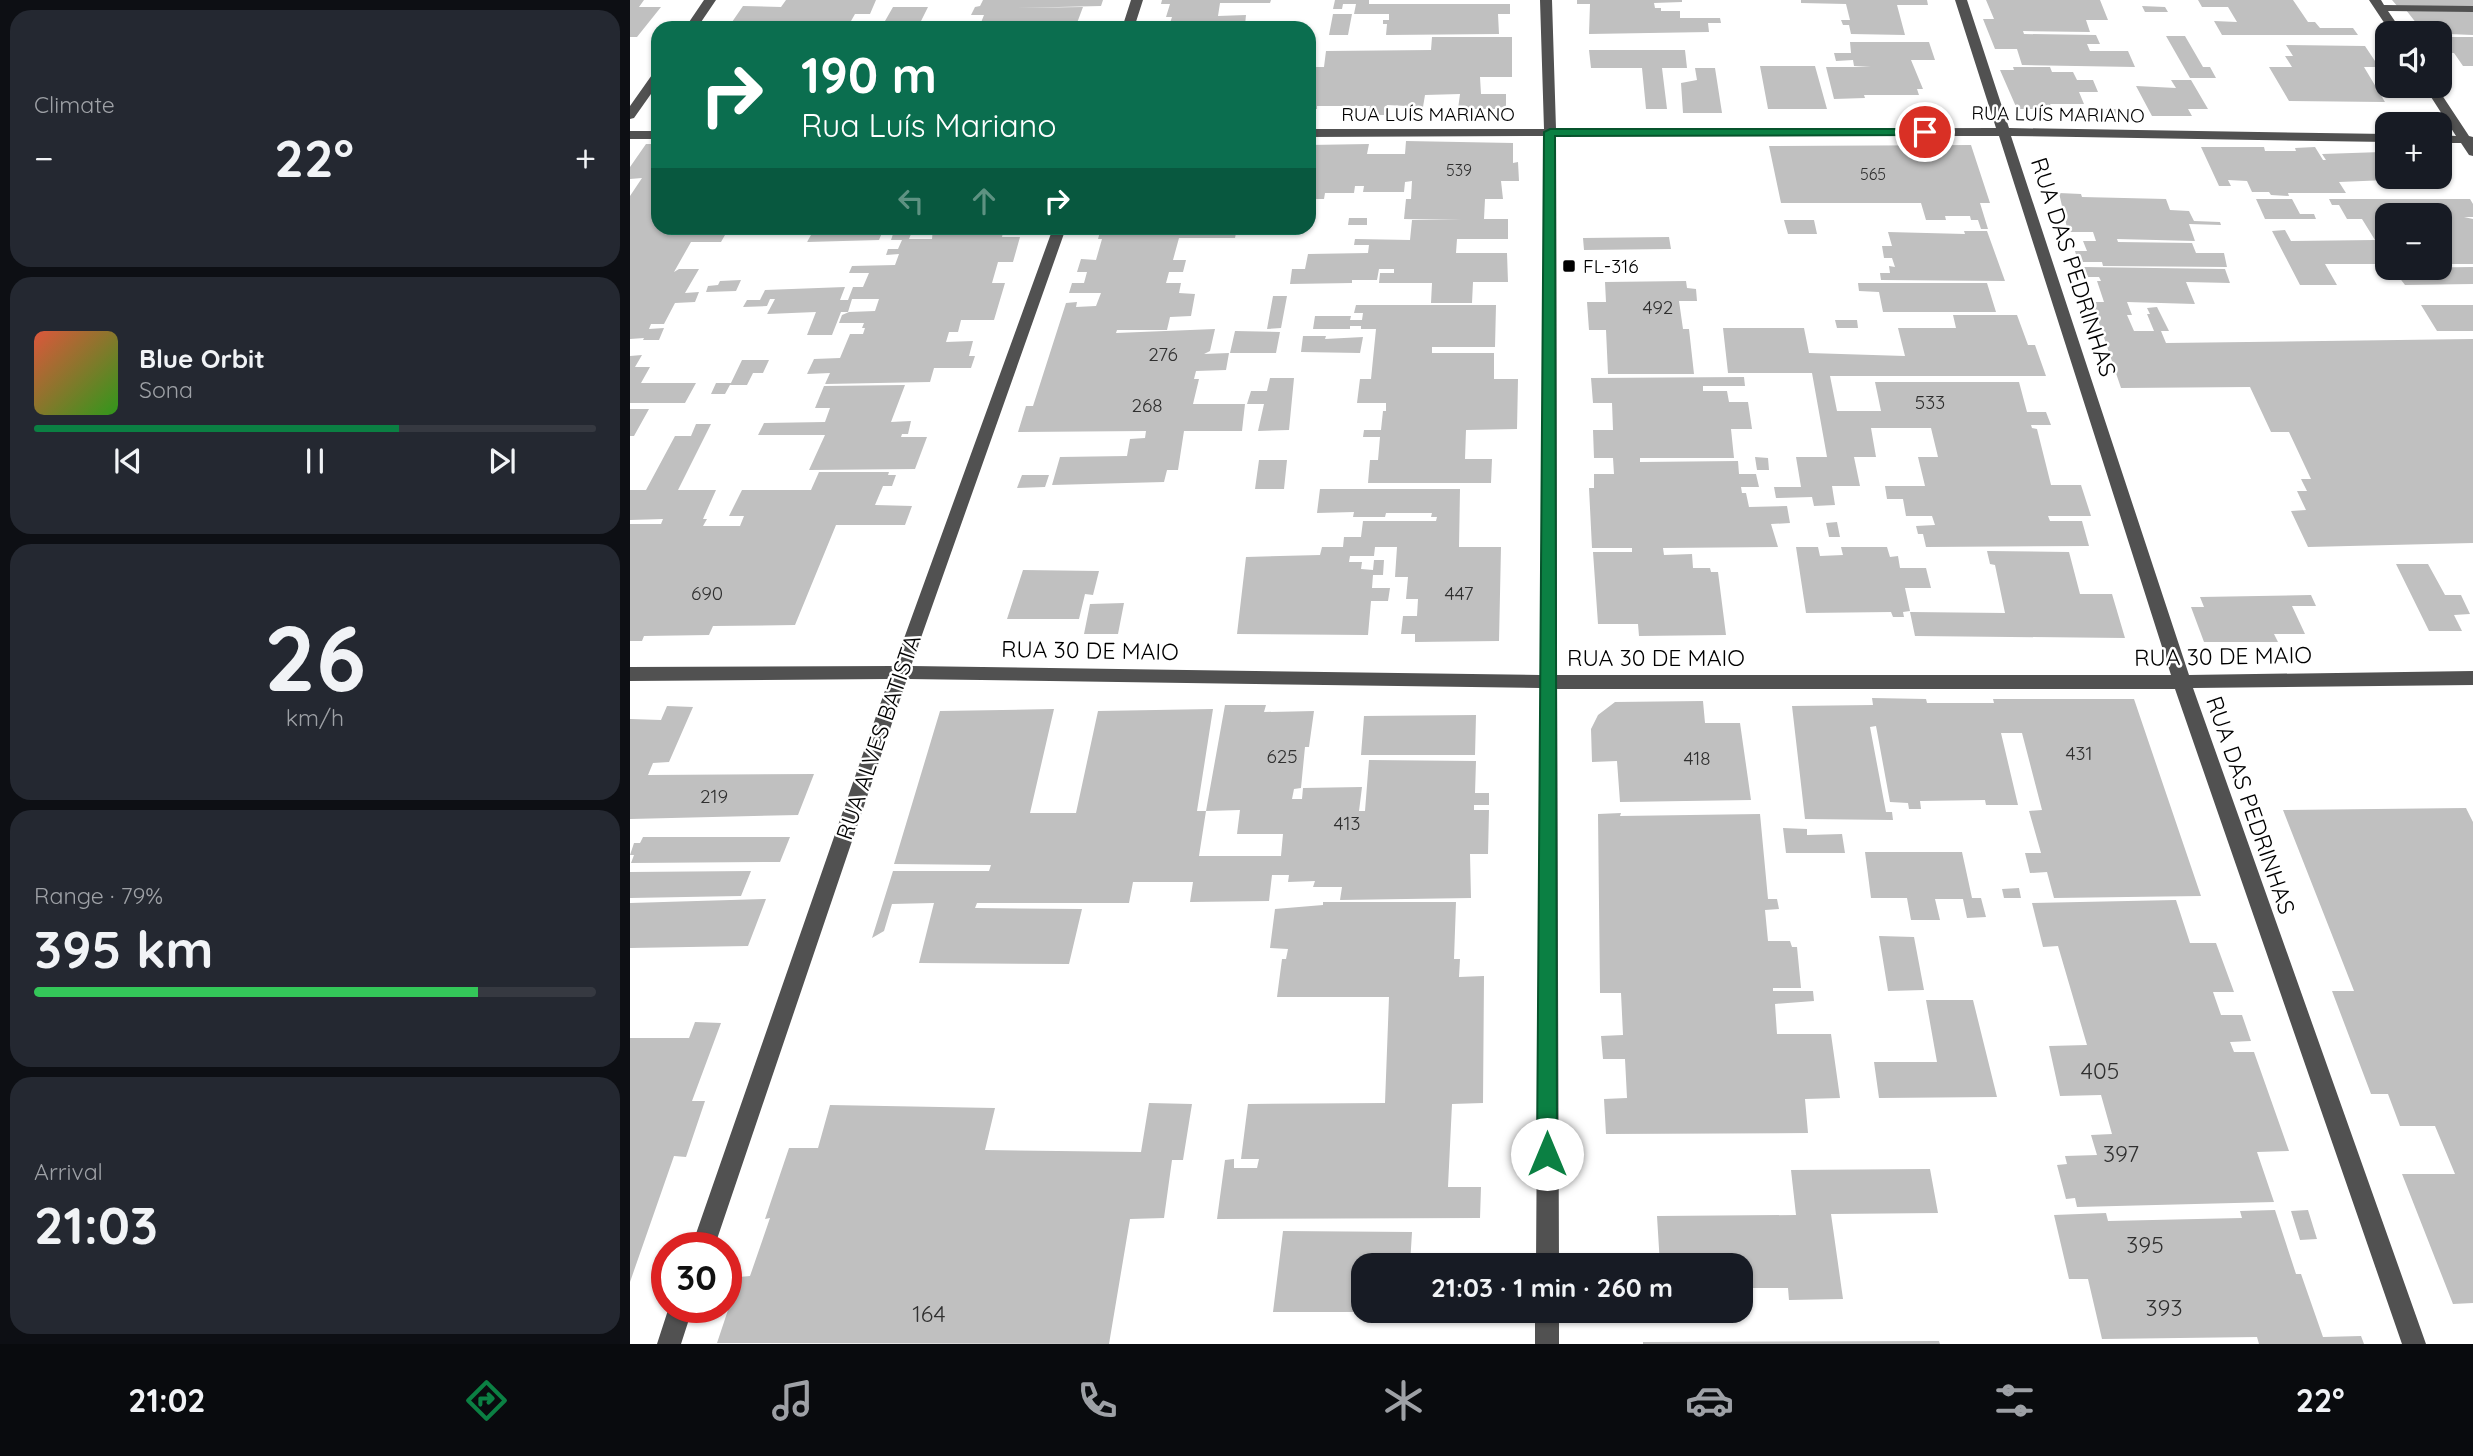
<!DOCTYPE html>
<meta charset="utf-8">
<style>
body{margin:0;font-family:Quicksand,sans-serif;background:#242831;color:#f1f3f6;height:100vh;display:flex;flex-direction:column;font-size:26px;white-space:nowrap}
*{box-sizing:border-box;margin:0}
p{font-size:23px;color:#9ea1a6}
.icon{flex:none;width:38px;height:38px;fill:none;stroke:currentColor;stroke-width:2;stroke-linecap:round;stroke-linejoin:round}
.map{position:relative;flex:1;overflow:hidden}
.panel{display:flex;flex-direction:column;gap:10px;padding:10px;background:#0d0f14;width:630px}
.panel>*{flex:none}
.hud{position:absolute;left:21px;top:21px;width:665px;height:214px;border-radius:21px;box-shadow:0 2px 5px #0004;background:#0b6e4f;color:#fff;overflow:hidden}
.tools{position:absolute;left:1745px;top:21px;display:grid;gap:14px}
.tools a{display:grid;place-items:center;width:77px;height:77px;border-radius:14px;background:#171b24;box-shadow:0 2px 5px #0004;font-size:35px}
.speed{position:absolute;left:21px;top:1232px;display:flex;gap:14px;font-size:35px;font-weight:700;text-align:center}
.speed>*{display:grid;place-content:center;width:91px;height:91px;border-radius:50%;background:#171b24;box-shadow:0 2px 5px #0004;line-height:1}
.speed .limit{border:10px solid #d22;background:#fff;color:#111}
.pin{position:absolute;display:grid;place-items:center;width:60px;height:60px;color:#fff;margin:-30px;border:4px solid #fff;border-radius:50%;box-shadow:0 2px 7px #0007}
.me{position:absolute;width:77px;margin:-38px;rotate:0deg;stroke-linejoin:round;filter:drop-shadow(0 0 5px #0008)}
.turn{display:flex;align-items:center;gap:24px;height:147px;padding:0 35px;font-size:32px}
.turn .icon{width:91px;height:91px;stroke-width:2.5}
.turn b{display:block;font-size:49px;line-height:60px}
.lanes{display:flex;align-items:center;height:66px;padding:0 35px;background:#0003;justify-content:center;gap:35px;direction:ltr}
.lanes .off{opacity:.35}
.big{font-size:52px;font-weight:700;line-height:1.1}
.panel .widget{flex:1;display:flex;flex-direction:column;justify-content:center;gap:10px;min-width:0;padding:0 24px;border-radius:21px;background:#242831}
.panel .dial{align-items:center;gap:0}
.dial b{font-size:91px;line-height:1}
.song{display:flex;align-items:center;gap:21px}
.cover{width:84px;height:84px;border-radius:10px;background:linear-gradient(135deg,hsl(10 70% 55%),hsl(110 70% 35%))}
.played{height:7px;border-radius:4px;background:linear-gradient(90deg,#0b8043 65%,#363941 65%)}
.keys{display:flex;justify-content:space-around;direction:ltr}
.heat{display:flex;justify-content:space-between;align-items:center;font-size:38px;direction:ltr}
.charge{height:10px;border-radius:5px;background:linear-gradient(90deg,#34c759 79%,#363941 0)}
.trip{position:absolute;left:721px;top:1253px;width:402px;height:70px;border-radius:21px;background:#171b24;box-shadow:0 2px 5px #0004;font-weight:700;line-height:70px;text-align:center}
.dock{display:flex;height:112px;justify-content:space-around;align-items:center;background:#090b0e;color:#9ea1a6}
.dock .icon{width:49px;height:49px}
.dock .on{color:#0b8043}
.dock b{font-size:32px;color:#f1f3f6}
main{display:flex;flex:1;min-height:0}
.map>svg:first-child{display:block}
</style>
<main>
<section class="panel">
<div class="widget"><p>Climate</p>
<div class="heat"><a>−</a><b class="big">22°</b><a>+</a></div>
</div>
<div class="widget">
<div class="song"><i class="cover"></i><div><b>Blue Orbit</b><p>Sona</p></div></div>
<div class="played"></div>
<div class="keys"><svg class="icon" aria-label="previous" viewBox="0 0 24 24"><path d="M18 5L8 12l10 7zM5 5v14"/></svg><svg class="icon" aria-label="pause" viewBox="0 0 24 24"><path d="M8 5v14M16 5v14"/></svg><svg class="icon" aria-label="next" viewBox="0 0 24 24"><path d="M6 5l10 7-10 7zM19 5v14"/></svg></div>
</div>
<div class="widget dial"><b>26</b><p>km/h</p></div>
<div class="widget"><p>Range · 79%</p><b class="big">395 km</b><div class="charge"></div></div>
<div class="widget"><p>Arrival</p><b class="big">21:03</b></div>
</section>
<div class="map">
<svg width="1843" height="1344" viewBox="0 0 1843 1344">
<rect width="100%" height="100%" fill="#fff"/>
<path fill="#c0c0c0" d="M0 0H14L9 7H31L7 37H0Z
M156 0H246L240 14H225L217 28H138L142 22H102L113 6 151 7Z
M353 0H473L471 6 381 8 453 7 447 23 350 25 354 15H341L345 7 350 6Z
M532 0H641L640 3H590L588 16 616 15 615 25 539 26 542 17H536L540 4H531Z
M705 0H739V4H880V14H868L869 34 756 35 757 24H753V20H759V14H724L726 4H713L712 9H703Z
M947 0H1052V2L1024 3 1025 8H1031V11H1050V18H1090L1091 23H1078L1079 32 959 34 960 4H947Z
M1171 0H1297L1298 5H1267L1275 35 1221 34 1219 25H1213L1211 20H1220L1216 4 1171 3Z
M1356 0H1470L1478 20H1456L1460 32 1393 31 1394 34 1466 35 1470 44H1457L1460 51H1498L1505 67 1392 65 1387 49H1365L1353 19H1364Z
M1568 0H1663L1678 22H1685L1690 28H1723L1728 35H1592L1584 21 1607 22 1598 7H1572Z
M1762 0H1843V8L1768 7Z
M1512 6 1535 7 1538 12H1515Z
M263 7H298L291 21H255Z
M1776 10 1843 11V35L1794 33Z
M703 14H722L718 35H699Z
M1536 36H1555L1573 67H1580L1586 78H1560Z
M802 37H882V77H850L851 94H876V106L867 109H828L830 94 795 95 792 113 775 112 776 106 757 105 756 115H739L740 106H687V109H679V71H684L685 67H694L696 51 801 50Z
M1810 37H1843V66H1833L1824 53H1810Z
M1220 42H1299L1305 60H1281L1293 89H1287L1289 95H1234L1235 98 1204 99 1196 67H1241L1224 66 1223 60 1206 61 1204 53H1221Z
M1656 45 1735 46 1749 67H1734L1755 102 1659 101 1639 67H1662L1655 56H1663Z
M959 50H1055L1057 68H1032L1037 109H1016L1012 68H961Z
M1130 66H1185L1197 109H1138Z
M1383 67H1420L1422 72H1443L1447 80H1463L1468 92H1449L1454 104H1420L1423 109H1387L1370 70H1384Z
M1065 68H1085L1092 113H1053L1051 83 1067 80Z
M1541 80H1561L1578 109H1558L1562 116H1522L1506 86 1546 88Z
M1476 109H1492L1496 116H1480Z
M776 141 883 143V163L888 162 889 181H871L873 199H855L854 219H878V239H827L826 253H877L878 282H843L842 303H801L802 283H749L750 273H764V269H749L747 280H722V283L660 284 662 269H675L678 254 738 253 739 245H724L725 239 780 240 782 220H832L774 219 776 199H781L782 181 775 182 774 192H733L734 186H725L724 193H695L694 199H684L685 193H679V145L739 144 737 154H775Z
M16 144H28V228H99L91 242H61L44 272 49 269H69L55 293 69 292 65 302 45 303 34 324H21L19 329 34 328 29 340H13L14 338 0 339V196L12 178 0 179V167Z
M1341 145 1360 203H1350L1358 229H1351L1348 220H1341L1340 216H1315L1316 220H1296L1291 203H1151L1139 146Z
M1571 147H1634L1635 151H1666L1665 148 1685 147 1693 160H1696L1692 154 1752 152 1757 154V177H1781V179L1709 182 1716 193H1658L1659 196 1641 195 1639 192H1622L1617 181 1598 180 1601 186H1589Z
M1429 193 1451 194 1452 197 1536 199 1540 210 1559 211 1564 221 1590 222 1591 225 1559 224 1565 241 1487 239 1488 242 1562 243 1566 253H1594L1597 267 1473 266 1472 262H1448L1445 251H1457L1453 241H1466L1463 232H1438Z
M1626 199H1662L1670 214H1684L1686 219H1635Z
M1699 199H1840L1843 204V217H1834L1843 219V264H1810V215H1757V264H1695L1707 285H1670L1642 231 1655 230 1661 241 1745 240 1732 219H1717L1709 205H1702Z
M719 218H737V225H718Z
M1154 220H1184L1187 234H1158Z
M185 228H254L249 240 177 242Z
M303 228H374L372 237H390L383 262H368L362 283H375L364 320H331L328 332H319L316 342 343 341 339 356H345L341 368H304L300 382 195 384 200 373 177 374 184 359 210 358 220 334H233L235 328H232L234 323H209L212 315 219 312 245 311 249 299H222L218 312H211L202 335H177L186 312 137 314 145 299H140L137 306 113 307 117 300H130L135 290 215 287 210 300H218L223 287H233L239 273H219L222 266 265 265 269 254 256 255 258 249H268L272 240H261L263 234H281L279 239H302Z
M471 228H607L605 238H549L543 260H556L553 272H539L536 283H551L549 293 565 294 561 316 540 317 537 330H487L486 333 585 329 580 351 574 354 599 353 596 370 566 371 564 379H569L563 404H615L612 431H554L548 470H537L534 482 422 485 430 457 497 456 500 439 515 438 516 431 388 432 396 406H403L436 303 447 302 446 307 466 306 471 293H439L442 283H454L457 272H447L451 259 466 260 472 239H468Z
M1334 231H1357L1375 281 1251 280 1250 273H1260L1259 266 1265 267 1262 258H1254L1252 246H1262L1258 232 1335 234Z
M1039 237 1041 249 954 250 953 238Z
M1454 267 1595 269 1600 283 1556 282 1565 304 1497 302 1502 315H1497L1504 331H1524L1517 314H1520L1517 308 1527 307 1539 331H1531L1536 343 1843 339V543L1678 547 1661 511 1676 510 1667 491H1677L1671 479H1681L1659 432H1641L1620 387 1491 388 1462 302H1474L1467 281H1471L1469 277H1458Z
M1843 267V284L1775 285 1762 268Z
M111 280 106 291 76 292 78 286 88 285 90 281Z
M1056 281 1057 288 1066 289 1067 301H1049L1053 329H1059L1064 374H978L976 330H959L957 302H976L975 282Z
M1228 283H1357L1366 312H1253L1249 292 1229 291Z
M643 296H657L651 328 637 329Z
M726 305H866L865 347H802V353H864V379H888L887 429 836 430 835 459H862L861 483H738L740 460H748L750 437H733L734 430H751L753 411H756V403H727L730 379H741L746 329H731V326H720V329H683L685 316H721L720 320H732L733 313H724Z
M1791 305H1843V331H1807Z
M1323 315H1387L1398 345H1405L1416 376H1200L1207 411H1251L1245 382H1389L1397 412H1416L1421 425H1401L1402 428 1407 429 1421 485H1451L1461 516H1418L1420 521H1452L1459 546 1296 547 1293 534H1288L1286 526 1305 525 1302 516H1276L1273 499H1257L1255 486H1295L1288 457H1308L1301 428H1241L1246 457H1224L1230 486H1202L1205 505 1184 506 1182 497 1146 498 1144 487H1171L1166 457H1197L1182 373H1098L1093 328H1174L1179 353 1275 356 1268 328H1326Z
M1205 320H1227L1228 328H1207Z
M605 331 650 332 646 353H600Z
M673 336H696L695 339 733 337 730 353 671 352Z
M12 355 5 367H20L11 383H66L55 403H0V356Z
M112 360H139L133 373H123L117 385H100Z
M1114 377 1115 386H1073V391H1097L1099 402H1118L1122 429H1101L1104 458H1010V462L1108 461 1109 474H1126L1129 487H1111L1112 493H1116L1119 507 1157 506 1160 523 1141 524 1148 547 1033 548 1034 555 1062 554 1063 568H1080L1081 572H1088L1096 635 1009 636 1008 624H968L963 552H1002V548H962L959 488H964V474H984L983 458H964L963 430H983L982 403H963L961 378Z
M640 378H664L659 430 628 431 634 404H617L621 391H637Z
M86 383H101L95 394H81Z
M275 385 261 422 281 421 278 434H272L271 437H297L285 469 179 470 195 435H128L134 423 195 422 200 408H185L194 386Z
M0 409H19L4 436H0Z
M66 424H81L48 490H86L73 519H77L73 526H110L114 516H99L112 490H181L189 472H259L258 475H266L262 486H253L245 505 282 506 275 525H206L165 625 83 626 79 635 14 636 12 641H0V524H31L33 519 0 520V490H16L45 436H61Z
M1125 457 1138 458 1139 470H1127Z
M629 460H657L654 489H625Z
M392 475H419L415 487 387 488Z
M690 489H830L829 547H871L869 641 785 642V634H771L773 616H787L788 599H776L778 577H765L767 547H745L744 556H720L719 562H732L731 569 743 570 744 560H754L753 575H743L742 588H760L758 601H741L738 635 607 634 616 557 690 555 692 547H713L714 537H731L733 521H806L807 517H801L802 513H756L755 517H723L724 512 687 513Z
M1207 522 1210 537H1199L1196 523Z
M1166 547H1188L1190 556 1213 555 1211 547H1257L1260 557 1268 556 1270 568H1296L1301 588H1275L1280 611 1273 612 1274 617H1263L1261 612 1176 613Z
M1357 551 1439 552 1450 594H1482L1495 638 1285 636 1280 612 1375 613 1365 565 1360 564Z
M1766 564H1798L1815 595H1831L1840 614 1824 615 1832 631H1799Z
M393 570 469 571 463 595 455 594 449 619H377Z
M1681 595 1686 606H1662L1675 634H1644L1648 642H1574L1561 607H1574L1570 597Z
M494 603 488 634H454L460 604Z
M1242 698 1296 699 1297 703H1364L1363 699H1504L1571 896 1424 898 1417 872 1400 873 1395 853H1411L1399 811 1412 810 1392 733H1371L1388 805H1356L1355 800 1290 801 1291 809H1279L1278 803 1260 802 1246 726 1240 727 1256 812H1262L1263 820 1175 819 1162 706 1243 705Z
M1073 701 1075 723H1110L1121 800 990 802 987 761 962 762 961 729 968 715 985 702Z
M595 705H636L634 712 684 711 679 747H675L671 788 664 789 662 799H672L673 788 732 787 729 811H735L739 760 846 761 845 793H859V805H844V810H859L858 854H840L841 898 710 900 712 887H683L685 881 658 882 659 875H642L639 901 560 902 563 882H503L499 903H347L345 908 452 909 439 964 289 963 304 903 262 904 254 931 242 938 263 871H359L361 865 264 864 310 711 424 709 400 813H446L468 711 583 709 567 811H576L569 856H651L653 834H607L610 810 576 811Z
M37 706 63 707 39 762 23 763 18 775 184 774 168 815 0 819V719L31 720Z
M846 715 845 755H731L734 716Z
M1836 808 1843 822V1303L1823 1304 1772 1174H1825L1805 1126H1770L1758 1094H1741L1702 991H1724L1653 810Z
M991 813 990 816 1130 814 1138 899H1147L1149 909 1135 910 1138 941H1160L1162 947H1167L1171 988H1143V991H1183L1184 1001 1145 1004 1147 1034H1201L1210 1098 1175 1099 1178 1133 976 1134 974 1099 997 1098 995 1059H973L971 1036 993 1035 991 993H970L968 814Z
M1153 828 1177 829V835L1212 834 1215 853H1156Z
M13 837H160L150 862 1 863 4 855H0L4 843H10Z
M1235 852H1332L1342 898H1351L1356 917 1337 918 1333 899H1305L1310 920H1281L1277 898H1241Z
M121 871 111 896 0 898V872Z
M1389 888 1391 898H1374L1372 889Z
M136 899 118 946 0 948V903Z
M1546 900 1560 943H1586L1604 992H1583L1591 1015H1612L1621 1041 1600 1042 1604 1052H1624L1659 1151 1627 1152 1644 1202 1447 1207 1445 1198 1436 1199 1427 1165 1437 1164 1435 1156 1467 1155 1461 1135 1482 1134 1471 1095 1430 1096 1419 1046 1457 1045 1428 946 1413 947 1402 903Z
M693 902H826L824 959H830L829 977 854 976 853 1103 822 1104 818 1187H851L850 1218 587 1219 595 1160 604 1159V1168H627L629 1159H611L618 1104 755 1103 759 997H647L652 959H656L658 949 640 948 645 909 693 905Z
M1249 936 1284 937 1294 990 1258 991Z
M1296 1000H1343L1367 1097 1249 1098 1244 1062H1307Z
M65 1022 91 1023 62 1101H75L56 1157 44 1156 0 1282V1038H59Z
M519 1103 562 1104 553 1160H542L534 1218 500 1219 479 1344 87 1343 109 1277 120 1276 140 1218 135 1219 159 1148H188L200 1105 365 1108 355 1150 511 1152Z
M1300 1169 1308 1213 1201 1214 1213 1299 1159 1300 1158 1288H1111V1265H1030L1027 1216 1166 1215 1161 1170Z
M1645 1210 1666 1274H1671L1693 1337 1731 1336 1734 1344H1629L1627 1337 1472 1339 1458 1279H1439L1424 1215 1476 1213 1478 1221 1612 1218 1610 1211Z
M1678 1210 1687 1239 1670 1240 1661 1211Z
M653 1231 782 1232 780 1265H733V1312H643Z
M1309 1341 1310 1344H1013V1342Z"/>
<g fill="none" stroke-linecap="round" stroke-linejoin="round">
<path fill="#515151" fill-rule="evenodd" d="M74 0H86L67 28H55Z
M501 0H513L504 28H492Z
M910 0H922L926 129 1366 128 1325 0H1337L1379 128 1757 134V142L1381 136 1559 675 1843 671V685L1563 688 1796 1344H1772L1545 689H927L929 1265H906L910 688 277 679 84 1248H61L259 679 0 681V667L264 666 423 228H436L281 666 910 675 914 136 679 137V129H914ZM926 136H1369L1541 675H927Z
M1739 0H1751L1754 5 1843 6V12L1758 11 1773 33H1761Z
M28 71V84L4 118 0 119V106L24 72Z
M1794 86H1806L1839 136 1843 137V156L1839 155 1831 143H1810V135L1826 136Z
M0 131H28V139H0Z
M39 1307H63L51 1344H27Z
M905 1311H929V1344H905Z"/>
</g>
<path fill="#0b8043" stroke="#07532c" stroke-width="2" d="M920 129H1295L1300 132 1295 135 925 136 927 1154 924 1161 917 1164 910 1161 907 1154 914 132Z"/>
<rect fill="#000" stroke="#fff" stroke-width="2.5" x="932" y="259" width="14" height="14" rx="3.5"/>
<g text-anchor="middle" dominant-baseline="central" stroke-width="5" stroke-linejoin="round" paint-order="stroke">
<g font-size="16" fill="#303030">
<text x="829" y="170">539</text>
<text x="1243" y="174">565</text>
</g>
<g font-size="19" fill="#000" stroke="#fff">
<text x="798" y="114">RUA LUÍS MARIANO</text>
<text transform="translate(1428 114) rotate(1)">RUA LUÍS MARIANO</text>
</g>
<g font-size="19" fill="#000" stroke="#fff" text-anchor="start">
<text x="953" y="266">FL-316</text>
</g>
<g font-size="19" fill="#303030">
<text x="1028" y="307">492</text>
<text x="533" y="354">276</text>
<text x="1300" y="402">533</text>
<text x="517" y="405">268</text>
<text x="77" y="593">690</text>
<text x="829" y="593">447</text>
<text x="1449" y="753">431</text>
<text x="652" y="756">625</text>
<text x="1067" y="758">418</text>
<text x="84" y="796">219</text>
<text x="717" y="823">413</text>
</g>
<g font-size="23" fill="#000" stroke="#fff">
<text transform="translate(1444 267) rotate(72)">RUA DAS PEDRINHAS</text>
<text transform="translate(460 650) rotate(1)">RUA 30 DE MAIO</text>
<text transform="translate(1593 656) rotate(-1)">RUA 30 DE MAIO</text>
<text x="1026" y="657">RUA 30 DE MAIO</text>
<text transform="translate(248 737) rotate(-71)">RUA ALVES BATISTA</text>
<text transform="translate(1621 805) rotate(71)">RUA DAS PEDRINHAS</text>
</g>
<g font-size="23" fill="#303030">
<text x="1470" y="1070">405</text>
<text x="1491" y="1153">397</text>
<text x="1515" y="1244">395</text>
<text x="1534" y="1307">393</text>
<text x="299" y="1313">164</text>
</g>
</g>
</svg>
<div class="tools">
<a><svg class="icon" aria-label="sound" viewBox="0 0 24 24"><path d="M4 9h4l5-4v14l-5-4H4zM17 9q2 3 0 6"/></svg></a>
<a>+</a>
<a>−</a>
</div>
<div class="speed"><div class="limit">30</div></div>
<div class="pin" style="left:1295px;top:132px;background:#d93025"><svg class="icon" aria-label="arrive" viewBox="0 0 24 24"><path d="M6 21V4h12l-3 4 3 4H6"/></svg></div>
<svg class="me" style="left:917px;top:1154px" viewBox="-20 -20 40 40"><circle r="19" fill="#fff"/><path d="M0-13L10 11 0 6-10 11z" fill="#0b8043"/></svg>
<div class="trip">21:03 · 1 min · 260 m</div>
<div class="hud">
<div class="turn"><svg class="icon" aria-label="right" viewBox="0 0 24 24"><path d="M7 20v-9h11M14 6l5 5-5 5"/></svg><div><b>190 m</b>Rua Luís Mariano</div></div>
<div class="lanes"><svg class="icon off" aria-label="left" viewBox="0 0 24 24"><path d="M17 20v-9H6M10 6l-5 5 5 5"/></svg><svg class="icon off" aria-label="ahead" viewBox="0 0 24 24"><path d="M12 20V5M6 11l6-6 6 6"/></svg><svg class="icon" aria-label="right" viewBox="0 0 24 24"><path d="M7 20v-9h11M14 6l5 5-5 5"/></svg></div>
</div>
</div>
</main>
<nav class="dock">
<b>21:02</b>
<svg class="icon on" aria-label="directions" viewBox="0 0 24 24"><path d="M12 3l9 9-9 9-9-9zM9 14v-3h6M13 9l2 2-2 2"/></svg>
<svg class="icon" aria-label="music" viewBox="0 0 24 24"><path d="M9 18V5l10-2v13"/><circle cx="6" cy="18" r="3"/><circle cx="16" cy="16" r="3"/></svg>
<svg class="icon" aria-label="phone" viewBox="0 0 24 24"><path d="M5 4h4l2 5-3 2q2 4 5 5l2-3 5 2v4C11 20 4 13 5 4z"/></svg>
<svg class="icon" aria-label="climate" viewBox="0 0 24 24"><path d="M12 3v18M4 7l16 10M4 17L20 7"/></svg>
<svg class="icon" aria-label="car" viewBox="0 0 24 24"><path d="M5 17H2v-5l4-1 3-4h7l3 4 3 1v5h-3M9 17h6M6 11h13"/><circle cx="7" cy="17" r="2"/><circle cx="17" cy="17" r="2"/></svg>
<svg class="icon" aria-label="filters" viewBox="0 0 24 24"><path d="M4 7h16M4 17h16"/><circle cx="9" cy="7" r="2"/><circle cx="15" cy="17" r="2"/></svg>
<b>22°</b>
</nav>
